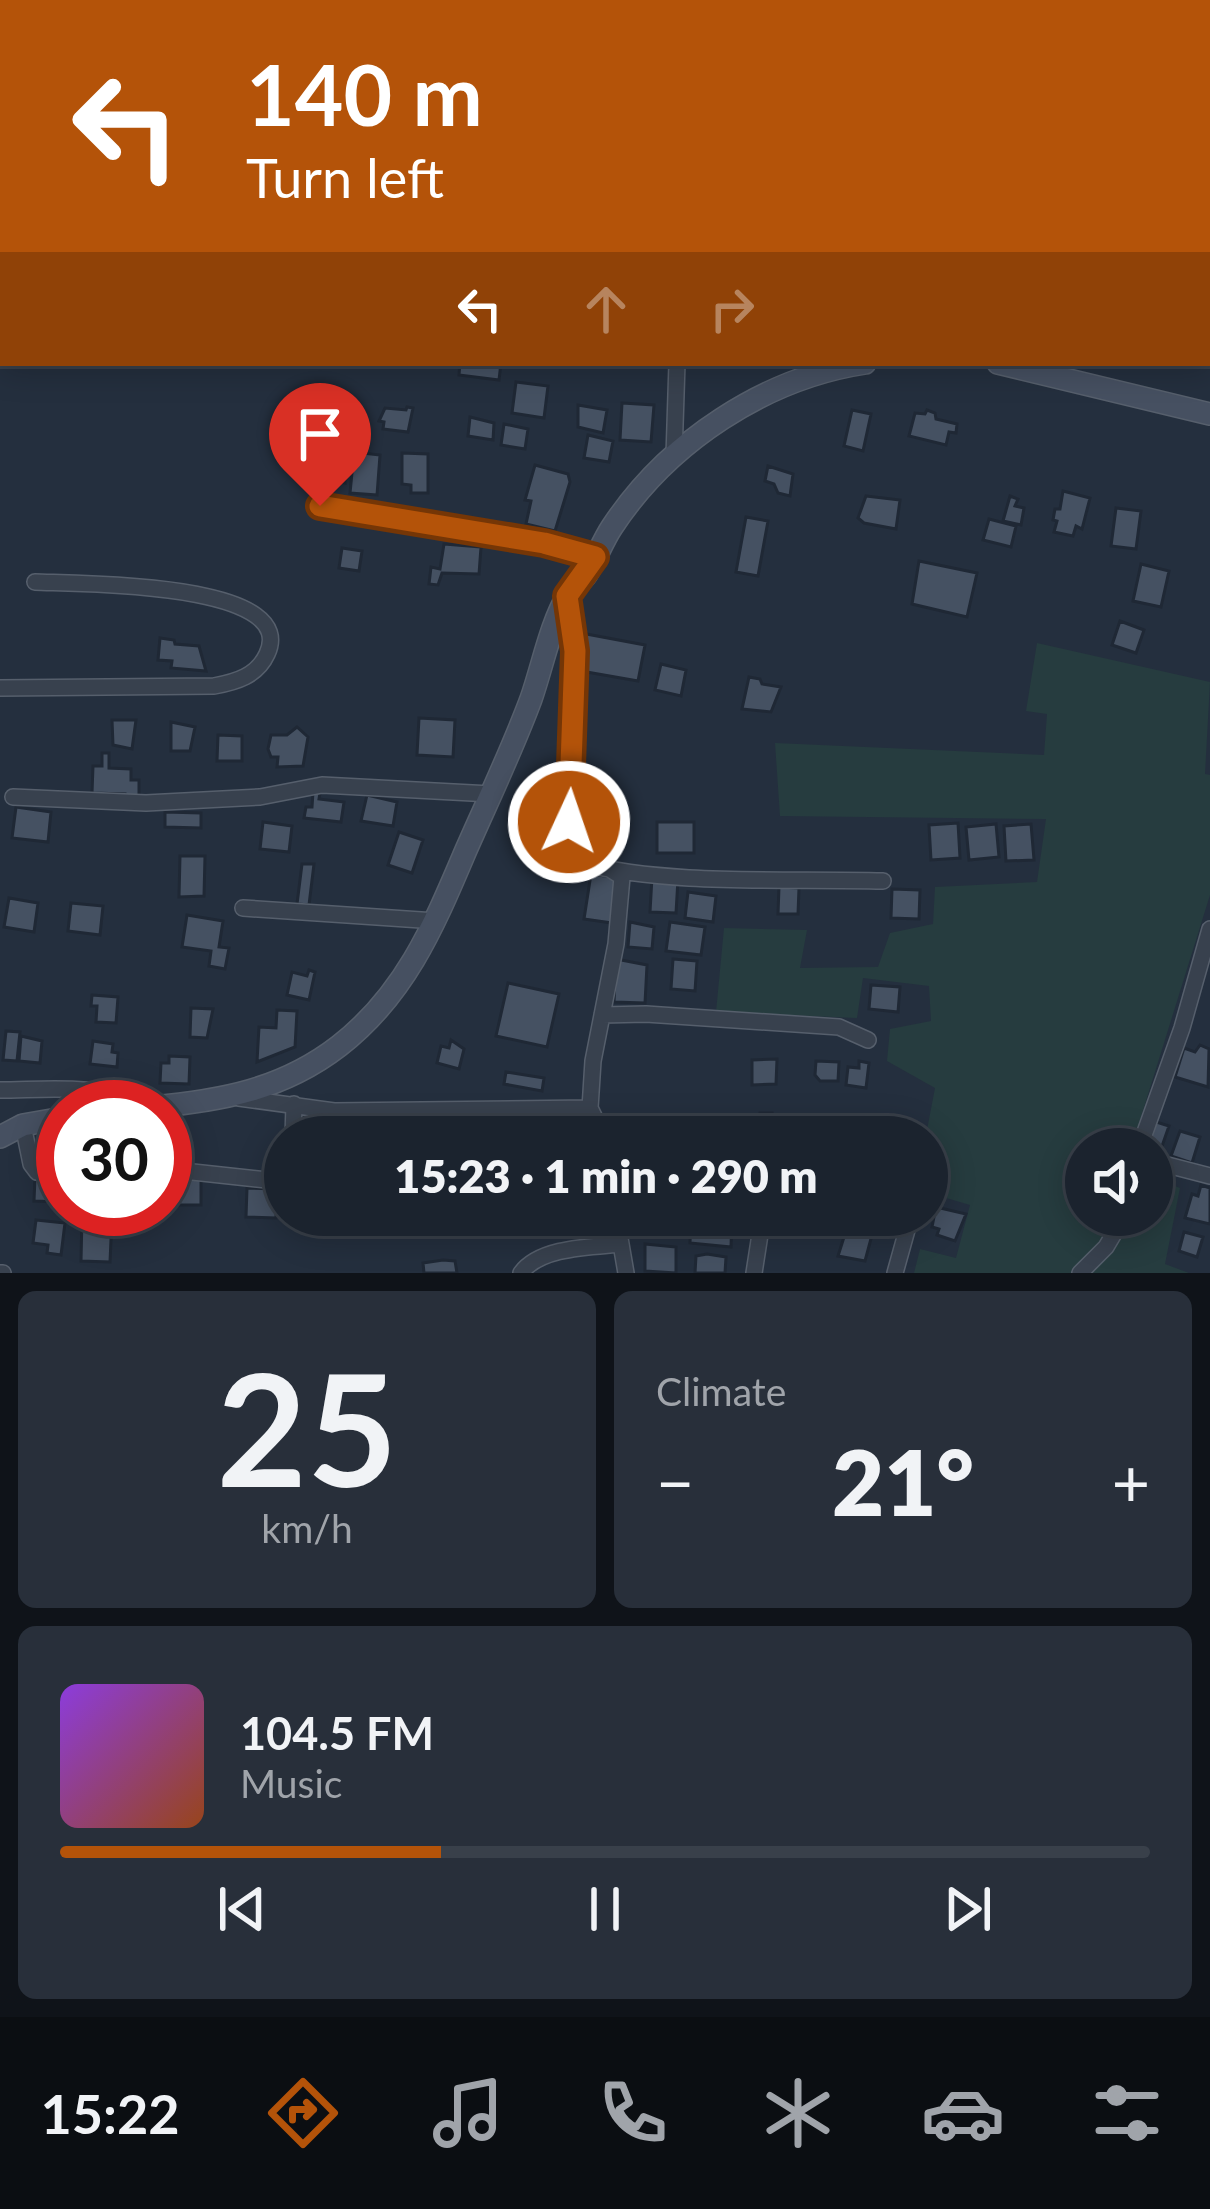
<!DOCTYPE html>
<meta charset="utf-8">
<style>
body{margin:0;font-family:Lato,sans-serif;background:#282f3a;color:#f1f3f6;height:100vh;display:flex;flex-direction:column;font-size:45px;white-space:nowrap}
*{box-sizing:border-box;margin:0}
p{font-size:39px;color:#a0a4aa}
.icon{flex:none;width:66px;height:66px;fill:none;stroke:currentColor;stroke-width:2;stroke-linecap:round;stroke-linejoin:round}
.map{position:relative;height:1273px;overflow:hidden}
.panel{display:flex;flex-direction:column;gap:18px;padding:18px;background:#0f1319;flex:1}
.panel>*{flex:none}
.banner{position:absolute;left:0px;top:0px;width:1212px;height:366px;box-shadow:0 6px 30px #0003,0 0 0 3px #39404a;background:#b45309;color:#fff;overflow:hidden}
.fabs{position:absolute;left:1065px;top:1128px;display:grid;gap:24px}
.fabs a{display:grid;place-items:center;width:108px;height:108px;border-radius:50%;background:#1b232e;box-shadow:0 6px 30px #0003,0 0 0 3px #39404a;font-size:60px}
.speed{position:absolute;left:36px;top:1080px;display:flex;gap:24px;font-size:60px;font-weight:700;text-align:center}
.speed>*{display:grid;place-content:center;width:156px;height:156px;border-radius:50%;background:#1b232e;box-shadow:0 6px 30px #0003,0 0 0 3px #39404a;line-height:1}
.speed .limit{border:18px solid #d22;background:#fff;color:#111}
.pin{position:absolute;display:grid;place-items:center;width:102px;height:102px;color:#fff;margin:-123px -51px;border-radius:50% 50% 50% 0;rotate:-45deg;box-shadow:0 0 12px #0007}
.pin .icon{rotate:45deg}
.me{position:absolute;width:132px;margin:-66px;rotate:3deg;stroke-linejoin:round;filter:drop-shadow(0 0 9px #0008)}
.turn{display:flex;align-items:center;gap:42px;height:252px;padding:0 48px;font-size:54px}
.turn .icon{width:156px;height:156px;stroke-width:2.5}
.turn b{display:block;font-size:84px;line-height:102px}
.lanes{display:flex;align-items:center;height:114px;padding:0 48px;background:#0003;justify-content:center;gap:60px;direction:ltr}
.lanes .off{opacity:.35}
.big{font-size:90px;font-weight:800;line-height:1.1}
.panel .widget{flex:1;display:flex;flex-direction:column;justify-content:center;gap:18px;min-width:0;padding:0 42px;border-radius:18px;background:#282f3a}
.panel .dial{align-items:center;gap:0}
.dial b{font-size:156px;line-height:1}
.song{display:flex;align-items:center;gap:36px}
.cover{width:144px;height:144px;border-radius:18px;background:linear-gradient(135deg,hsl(270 70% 55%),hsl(20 70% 35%))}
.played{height:12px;border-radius:6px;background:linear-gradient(90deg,#b45309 35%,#39404a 35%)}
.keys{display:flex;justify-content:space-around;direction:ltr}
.heat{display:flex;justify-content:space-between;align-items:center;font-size:66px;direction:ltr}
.panel .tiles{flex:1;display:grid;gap:18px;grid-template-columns:1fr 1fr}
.widget:last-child{grid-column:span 2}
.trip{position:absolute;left:264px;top:1116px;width:684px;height:120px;border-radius:60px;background:#1b232e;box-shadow:0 6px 30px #0003,0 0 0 3px #39404a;font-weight:800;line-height:120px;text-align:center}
.tab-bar{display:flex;height:192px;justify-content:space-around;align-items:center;background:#0b0e12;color:#a0a4aa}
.tab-bar .icon{width:84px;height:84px}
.tab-bar .on{color:#b45309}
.tab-bar b{font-size:54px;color:#f1f3f6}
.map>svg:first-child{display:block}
</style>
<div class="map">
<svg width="1210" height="1273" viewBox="0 0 1210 1273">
<rect width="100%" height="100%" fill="#242f3e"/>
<path fill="#263c3f" d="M1037 643 1210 682 1205 774 1210 775V895L1131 1149H1086V1215H1152V1177L1180 1188 1165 1264 1189 1273H914L920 1249 956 1258 970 1205 936 1195 931 1172 927 1170V1137H906L926 1135 935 1088 887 1061 890 1029 931 1021 929 986 863 978 857 1018 716 1012 724 928 807 930 800 968 878 967 890 933 933 924 935 887 1037 882 1046 819 780 816 775 743 1044 755 1047 714 1026 711Z"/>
<path fill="#455162" stroke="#1f2835" stroke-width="3" d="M460 363H501L499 380 459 375Z
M516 382 548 386 544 418 512 413Z
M622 403 654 405 651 442 620 440Z
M578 405 607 410 603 433 578 427Z
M407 407 413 408 408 432 383 429 384 422 379 421 385 408 406 410Z
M852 410 871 414 863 451 844 446Z
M927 410 935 413 936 419 957 424 956 433 949 432 946 445 909 436 915 413 925 414Z
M470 417 494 423 493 440 468 436Z
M504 424 528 429 525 449 501 445Z
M588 435 613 441 609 462 584 458Z
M354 452 380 455 377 495 350 493Z
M325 453 343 456 345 483 321 479Z
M402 453 428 454V493H411V485L402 484Z
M535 465 568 474 570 482 555 531 526 524 531 501 525 500Z
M768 466 793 474 790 496 778 493 774 484 765 481Z
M1063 491 1090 498 1082 529 1076 526 1073 536 1054 532 1057 521 1053 520 1055 509H1060Z
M866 496 900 500 896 529 864 523 858 518Z
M1010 496 1018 499 1015 506 1024 508 1021 525 1003 521Z
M1116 508 1141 511 1136 549 1111 546Z
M746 517 768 521 758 576 736 572Z
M989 519 1016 526 1011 547 983 540Z
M444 544 481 547 479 574 442 573 438 585 429 584 431 567 440 569Z
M342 548 362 551 359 571 339 568Z
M919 561 977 573 967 617 912 604Z
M1141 564 1169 571 1161 607 1133 601Z
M1120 621 1144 630 1136 653 1112 645Z
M581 633 645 645 638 681 581 671Z
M160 638 174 640 175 644 199 646 206 671 171 668 172 661 158 660Z
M661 664 686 670 681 696 655 690Z
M749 677 760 679 762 684 781 687 771 712 742 709Z
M419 718 455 720 453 757 417 755Z
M112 720H136L132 749 113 745Z
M171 722 195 727 190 751H171Z
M297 727 308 737 303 766 277 767 278 757H271L268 749 271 735H287Z
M218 735 242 736V761H217Z
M102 753H109V768L131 769V780H139V800H125V794L92 793 93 766H102Z
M313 792 320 793 319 799 344 802 341 822 304 818 306 807H312Z
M367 795 397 802 393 826 361 821Z
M16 807 51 812 48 842 12 838Z
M165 812 201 813V828L165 827Z
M263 822 292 826 289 852 260 849Z
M657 822H694V853H657Z
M958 823 960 858 931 860 929 825Z
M996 824 999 857 969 860 966 827Z
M1031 824 1034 860 1006 861 1004 826Z
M399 832 423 840 412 873 388 865Z
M180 856H205L204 896 179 897Z
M302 864H314L309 905 297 904Z
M591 874 619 878 612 923 584 919Z
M652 877 678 879 676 913 650 912Z
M779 887 799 888 798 914H778Z
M892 889 920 890 919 919 891 918Z
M688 892 716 896 713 922 685 918Z
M9 898 38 903 34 932 4 927Z
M71 903 103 906 100 935 68 931Z
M187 915 223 921 219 947 229 948 225 969 209 966 211 951 182 947Z
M630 922 654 927 652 949 628 947Z
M670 922 705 927 701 955 666 951Z
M616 959 647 965 645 1003 614 1002Z
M673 959 697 961 695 991 671 989Z
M309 970 315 972 309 1000 287 995 292 972 307 976Z
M508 983 559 994 547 1047 496 1036Z
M871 985 900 987 898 1012 869 1009Z
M92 995 118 997 116 1023 96 1022 97 1006H91Z
M191 1008 213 1009 207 1038 190 1037Z
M277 1010 297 1011 295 1047 257 1062 259 1027 276 1028Z
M6 1031 20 1032 17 1061 3 1060Z
M21 1036 42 1041 40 1063 19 1061Z
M451 1040 464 1049 459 1069 437 1063 441 1046 449 1048Z
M93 1041 113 1044 112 1052 118 1053 117 1067 90 1064Z
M1200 1045 1209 1049 1208 1087 1175 1077 1184 1048 1195 1052Z
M169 1056 190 1057 189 1084 160 1083 161 1063H169Z
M777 1059 776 1084 752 1085V1060Z
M816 1061 839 1062 838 1081H820L815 1075Z
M859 1061 869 1063 866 1088 846 1085 848 1067 859 1068Z
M506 1072 544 1078 542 1091 504 1084Z
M760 1113H772L771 1137H742L744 1117 759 1118Z
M1150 1120 1169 1126 1160 1152 1141 1145Z
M1180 1131 1200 1137 1192 1163 1171 1156Z
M35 1177 63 1178 61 1202 34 1201Z
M175 1178H201V1205H174Z
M1201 1185 1210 1188V1224L1185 1218 1192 1194 1198 1196Z
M247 1188 277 1189 276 1218 246 1217Z
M936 1207 966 1214 955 1241 937 1235 939 1229 932 1227Z
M640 1215H670L672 1227H667L666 1233 640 1231Z
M691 1215H732L731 1247 690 1243Z
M82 1216 112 1217 110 1262 81 1261Z
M36 1220 65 1223 61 1255 47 1253 48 1245 33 1243Z
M841 1226 872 1235 865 1261 838 1256 844 1237 840 1236Z
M1184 1232 1203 1237 1197 1257 1179 1251Z
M645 1244 676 1247V1273L645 1271Z
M707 1254 726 1257 725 1273H695L696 1256Z
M443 1260 455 1261 457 1273H424L423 1263Z"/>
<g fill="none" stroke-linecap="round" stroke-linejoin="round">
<g stroke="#565f6c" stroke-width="18">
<path id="street" d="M37 0 39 3
M370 0 383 3
M739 3V0
M0 218 3 216
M1209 316H1210
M674 456 677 363
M320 506 545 543 595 557
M567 596 575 651 569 843 582 863C668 886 792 878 883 881
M0 688 214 686C236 682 257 676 267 654 301 581 75 584 35 582
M13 797 146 803 260 797 322 785 491 794
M243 908 436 921
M602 1015 646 1014 839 1027 868 1040
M0 1090C44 1090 102 1082 140 1107
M239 1098 334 1111 590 1108
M23 1125 31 1164 37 1172 63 1169
M293 1137 294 1104
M604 1137 590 1108 593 1061 616 944 622 877 611 870
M1139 1149 1182 1028 1210 929
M1152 1161 1210 1176
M165 1169 285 1182
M616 1215 626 1273
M0 1273H3
M521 1273C540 1247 591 1247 621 1244
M754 1273 763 1215
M895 1273 907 1230
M1080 1273 1106 1247 1125 1215"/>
</g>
<g stroke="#565f6c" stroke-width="24">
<path id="secondary" d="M998 363 1210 414
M151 1107C220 1101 282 1090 339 1046 406 994 434 925 466 850 488 800 512 750 531 699 542 668 551 622 568 595 572 588 581 582 586 575 596 560 602 542 612 527 668 442 765 378 865 363
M0 1137 23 1125 63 1118"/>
</g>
<use href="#street" stroke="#38414e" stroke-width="15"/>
<use href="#secondary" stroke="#465061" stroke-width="21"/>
</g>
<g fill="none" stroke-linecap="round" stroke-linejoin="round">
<g stroke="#753606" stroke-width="30">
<path id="route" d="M320 506 544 543 595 557 567 596 575 651 569 822"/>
</g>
<use href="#route" stroke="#b45309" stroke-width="21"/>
</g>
</svg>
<div class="fabs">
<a><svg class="icon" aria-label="sound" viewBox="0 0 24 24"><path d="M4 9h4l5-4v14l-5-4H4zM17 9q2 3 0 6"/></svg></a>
</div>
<div class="speed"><div class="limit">30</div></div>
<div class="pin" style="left:320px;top:506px;background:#d93025"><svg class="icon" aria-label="arrive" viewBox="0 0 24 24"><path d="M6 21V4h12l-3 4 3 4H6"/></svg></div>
<svg class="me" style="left:569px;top:822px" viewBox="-20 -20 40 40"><circle r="17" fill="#b45309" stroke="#fff" stroke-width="3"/><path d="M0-11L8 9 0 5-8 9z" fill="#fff"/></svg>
<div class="trip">15:23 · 1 min · 290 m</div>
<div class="banner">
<div class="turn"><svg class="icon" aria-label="left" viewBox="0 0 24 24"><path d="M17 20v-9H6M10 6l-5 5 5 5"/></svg><div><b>140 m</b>Turn left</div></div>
<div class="lanes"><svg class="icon" aria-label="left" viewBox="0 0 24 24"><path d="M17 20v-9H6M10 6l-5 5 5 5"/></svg><svg class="icon off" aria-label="ahead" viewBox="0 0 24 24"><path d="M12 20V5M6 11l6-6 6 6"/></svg><svg class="icon off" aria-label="right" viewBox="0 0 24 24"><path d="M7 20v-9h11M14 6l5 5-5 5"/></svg></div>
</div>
</div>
<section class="panel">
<div class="tiles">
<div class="widget dial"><b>25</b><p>km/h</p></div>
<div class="widget"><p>Climate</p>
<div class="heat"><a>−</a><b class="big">21°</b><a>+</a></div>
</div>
<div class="widget">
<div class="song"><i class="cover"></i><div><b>104.5 FM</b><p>Music</p></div></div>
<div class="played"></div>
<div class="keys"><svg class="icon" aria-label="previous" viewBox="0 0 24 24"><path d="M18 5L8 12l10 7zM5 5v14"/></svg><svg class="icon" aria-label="pause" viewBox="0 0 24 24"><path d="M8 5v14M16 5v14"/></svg><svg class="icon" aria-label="next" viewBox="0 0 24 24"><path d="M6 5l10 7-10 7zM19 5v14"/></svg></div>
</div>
</div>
</section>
<nav class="tab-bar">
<b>15:22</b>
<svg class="icon on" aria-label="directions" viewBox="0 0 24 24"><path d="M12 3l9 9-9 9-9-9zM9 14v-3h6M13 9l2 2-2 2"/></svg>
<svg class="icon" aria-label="music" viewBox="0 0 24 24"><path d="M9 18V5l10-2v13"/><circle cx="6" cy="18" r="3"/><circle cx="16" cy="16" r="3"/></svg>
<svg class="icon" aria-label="phone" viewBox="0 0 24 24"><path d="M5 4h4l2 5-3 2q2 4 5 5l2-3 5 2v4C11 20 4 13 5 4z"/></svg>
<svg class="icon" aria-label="climate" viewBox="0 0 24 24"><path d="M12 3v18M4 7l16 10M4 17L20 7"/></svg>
<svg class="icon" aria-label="car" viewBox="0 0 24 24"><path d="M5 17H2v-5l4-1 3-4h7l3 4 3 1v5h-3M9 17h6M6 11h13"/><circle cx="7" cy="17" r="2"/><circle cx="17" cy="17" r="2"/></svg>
<svg class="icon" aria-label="filters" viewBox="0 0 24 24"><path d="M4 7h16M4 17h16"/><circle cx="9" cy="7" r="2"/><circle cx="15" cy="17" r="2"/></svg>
</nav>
